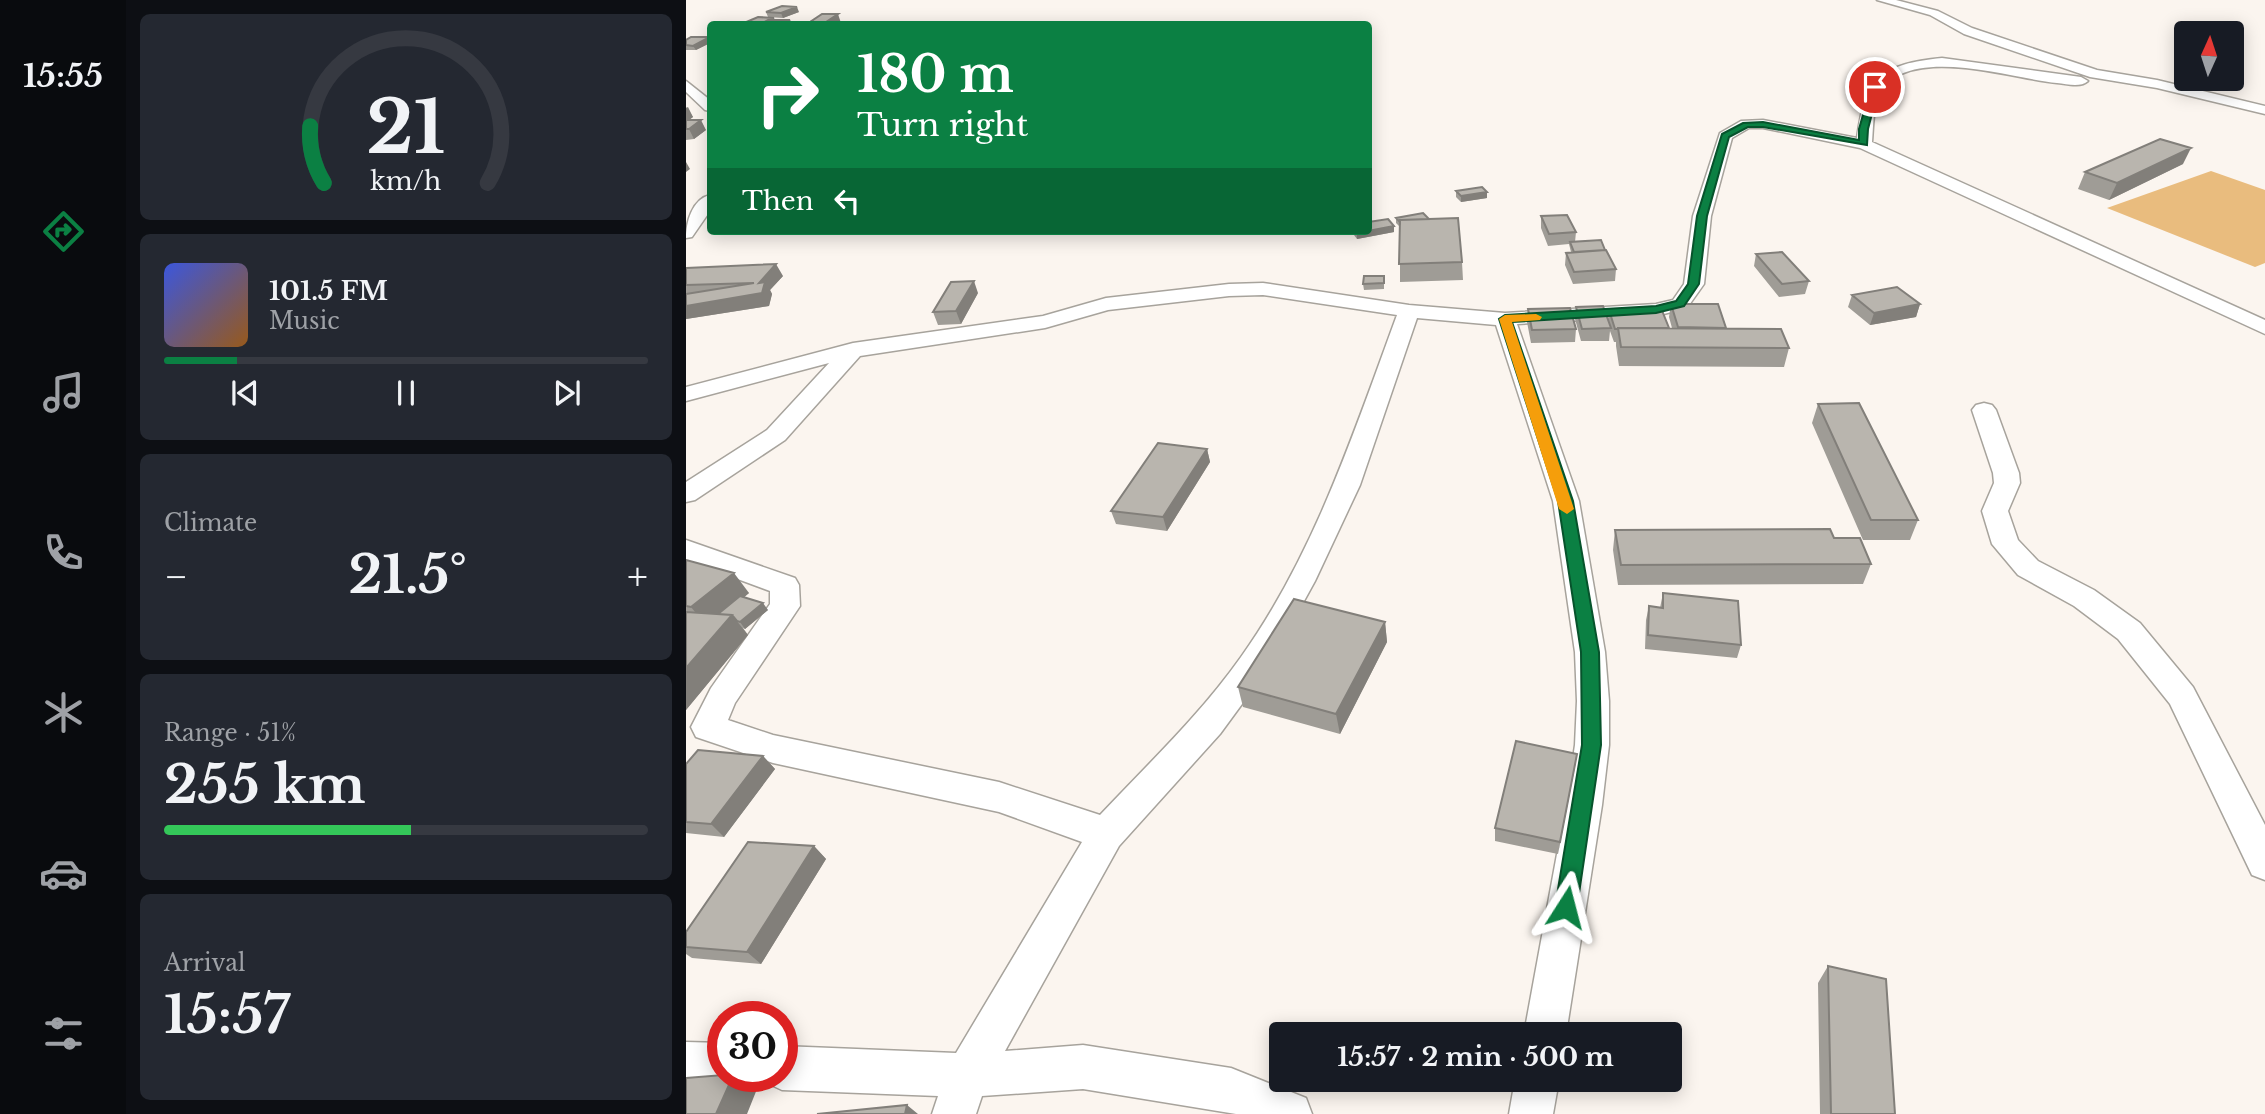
<!DOCTYPE html>
<meta charset="utf-8">
<style>
body{margin:0;font-family:"Libre Baskerville",serif;background:#242831;color:#f1f3f6;height:100vh;display:flex;flex-direction:column;font-size:26px;white-space:nowrap}
*{box-sizing:border-box;margin:0}
p{font-size:23px;color:#9ea1a6}
.icon{flex:none;width:38px;height:38px;fill:none;stroke:currentColor;stroke-width:2;stroke-linecap:round;stroke-linejoin:round}
.map{position:relative;flex:1;overflow:hidden}
.details{display:flex;flex-direction:column;gap:14px;padding:14px;background:#0d0f14;width:560px}
.details>*{flex:none}
.guide{position:absolute;left:21px;top:21px;width:665px;height:214px;border-radius:7px;box-shadow:0 4px 18px #0003;background:#0b8043;color:#fff;overflow:hidden}
.needle{width:46px;rotate:3deg}
.tools{position:absolute;left:1488px;top:21px;display:grid;gap:14px}
.tools a{display:grid;place-items:center;width:70px;height:70px;border-radius:7px;background:#171b24;box-shadow:0 4px 18px #0003;font-size:35px}
.speed{position:absolute;left:21px;top:1001px;display:flex;gap:14px;font-size:35px;font-weight:700;text-align:center}
.speed>*{display:grid;place-content:center;width:91px;height:91px;border-radius:50%;background:#171b24;box-shadow:0 4px 18px #0003;line-height:1}
.speed .limit{border:10px solid #d22;background:#fff;color:#111}
.pin{position:absolute;display:grid;place-items:center;width:60px;height:60px;color:#fff;margin:-30px;border:4px solid #fff;border-radius:50%;box-shadow:0 2px 7px #0007}
.me{position:absolute;width:77px;margin:-38px;rotate:9deg;stroke-linejoin:round;filter:drop-shadow(0 0 5px #0008)}
.turn{display:flex;align-items:center;gap:24px;height:147px;padding:0 35px;font-size:32px}
.turn .icon{width:91px;height:91px;stroke-width:2.5}
.turn b{display:block;font-size:49px;line-height:60px}
.then{display:flex;align-items:center;height:66px;padding:0 35px;background:#0003;gap:14px;font-size:26px}
.big{font-size:52px;font-weight:800;line-height:1.1}
.details .widget{flex:1;display:flex;flex-direction:column;justify-content:center;gap:10px;min-width:0;padding:0 24px;border-radius:10px;background:#242831}
.details .dial{align-items:center;gap:0}
.dial svg{height:182px;overflow:visible;fill:none;stroke:#363941;stroke-width:7;stroke-linecap:round;text-anchor:middle}
.dial text{fill:#f1f3f6;stroke:none}
.song{display:flex;align-items:center;gap:21px}
.cover{width:84px;height:84px;border-radius:10px;background:linear-gradient(135deg,hsl(230 70% 55%),hsl(30 70% 35%))}
.played{height:7px;border-radius:4px;background:linear-gradient(90deg,#0b8043 15%,#363941 15%)}
.keys{display:flex;justify-content:space-around;direction:ltr}
.heat{display:flex;justify-content:space-between;align-items:center;font-size:38px;direction:ltr}
.charge{height:10px;border-radius:5px;background:linear-gradient(90deg,#34c759 51%,#363941 0)}
.trip{position:absolute;left:583px;top:1022px;width:413px;height:70px;border-radius:7px;background:#171b24;box-shadow:0 4px 18px #0003;font-weight:800;line-height:70px;text-align:center}
main{display:flex;flex:1;min-height:0}
.dock{display:flex;flex-direction:column;width:126px;justify-content:space-around;align-items:center;background:#090b0e;color:#9ea1a6}
.dock .icon{width:49px;height:49px}
.dock .on{color:#0b8043}
.dock b{font-size:32px;color:#f1f3f6}
.map>svg:first-child{display:block}
</style>
<main>
<nav class="dock">
<b>15:55</b>
<svg class="icon on" aria-label="directions" viewBox="0 0 24 24"><path d="M12 3l9 9-9 9-9-9zM9 14v-3h6M13 9l2 2-2 2"/></svg>
<svg class="icon" aria-label="music" viewBox="0 0 24 24"><path d="M9 18V5l10-2v13"/><circle cx="6" cy="18" r="3"/><circle cx="16" cy="16" r="3"/></svg>
<svg class="icon" aria-label="phone" viewBox="0 0 24 24"><path d="M5 4h4l2 5-3 2q2 4 5 5l2-3 5 2v4C11 20 4 13 5 4z"/></svg>
<svg class="icon" aria-label="climate" viewBox="0 0 24 24"><path d="M12 3v18M4 7l16 10M4 17L20 7"/></svg>
<svg class="icon" aria-label="car" viewBox="0 0 24 24"><path d="M5 17H2v-5l4-1 3-4h7l3 4 3 1v5h-3M9 17h6M6 11h13"/><circle cx="7" cy="17" r="2"/><circle cx="17" cy="17" r="2"/></svg>
<svg class="icon" aria-label="filters" viewBox="0 0 24 24"><path d="M4 7h16M4 17h16"/><circle cx="9" cy="7" r="2"/><circle cx="15" cy="17" r="2"/></svg>
</nav>
<section class="details">
<div class="widget dial"><svg viewBox="0 0 100 80">
<path d="M14 69A42 42 0 1 1 86 69"/>
<path d="M14 69A42 42 0 0 1 8 44" stroke="#0b8043"/>
<text x="50" y="56" font-size="32" font-weight="700">21</text>
<text x="50" y="72" font-size="11">km/h</text>
</svg></div>
<div class="widget">
<div class="song"><i class="cover"></i><div><b>101.5 FM</b><p>Music</p></div></div>
<div class="played"></div>
<div class="keys"><svg class="icon" aria-label="previous" viewBox="0 0 24 24"><path d="M18 5L8 12l10 7zM5 5v14"/></svg><svg class="icon" aria-label="pause" viewBox="0 0 24 24"><path d="M8 5v14M16 5v14"/></svg><svg class="icon" aria-label="next" viewBox="0 0 24 24"><path d="M6 5l10 7-10 7zM19 5v14"/></svg></div>
</div>
<div class="widget"><p>Climate</p>
<div class="heat"><a>−</a><b class="big">21.5°</b><a>+</a></div>
</div>
<div class="widget"><p>Range · 51%</p><b class="big">255 km</b><div class="charge"></div></div>
<div class="widget"><p>Arrival</p><b class="big">15:57</b></div>
</section>
<div class="map">
<svg width="1579" height="1114" viewBox="0 0 1579 1114">
<rect width="100%" height="100%" fill="#fbf5ef"/>
<path fill="#e9bc7e" d="M1525 171 1579 190V263L1569 267 1421 208Z"/>
<g fill="none" stroke-linecap="round" stroke-linejoin="round">
<g stroke="#a7a39c" stroke-width="3">
<path id="minor" d="M1191 0H1210L1252 11 1286 28 1411 70 1471 80 1579 106V114L1471 88 1404 77 1278 34 1244 15Z
M1256 58 1395 77 1402 81C1394 88 1381 84 1371 83 1325 79 1208 38 1190 104 1187 116 1187 130 1186 142L1579 320V334L1174 148 1077 128H1063L1046 138 1025 216 1018 284 1001 308 970 316 831 324 893 501 919 652 923 701V745L916 805 880 1034H838L880 805 889 745 891 701 889 652 867 501 810 325 731 318 674 485 629 581 578 674 534 734 433 846 319 1051 397 1045 545 1068 620 1098 626 1114H550L397 1089 296 1096 290 1114H246L252 1096 96 1090 81 1083 78 1076H96V1046L270 1053 396 842 313 812 87 763 10 737 5 727 25 688 84 604V591L0 560V540L109 578 113 585 114 606 49 703 42 720 87 735 313 782 414 815C462 764 514 715 555 657 628 555 668 432 711 315L577 295 543 296 422 310 359 328 174 356 99 440 9 500 0 502V482L81 430 143 363 0 401V387L167 343 357 316 420 298 543 284 577 283 723 305 819 313 970 304 987 300 998 284 1007 216 1034 133 1055 121 1077 120 1171 138C1179 77 1196 64 1256 58Z
M0 81 24 100V111L19 110 0 92Z
M24 195V211L6 237 0 238C0 223 6 199 24 195Z
M1298 403 1306 405 1310 410 1333 473 1334 483 1322 511 1332 540 1352 561 1408 590 1454 623 1507 687 1579 825V880L1566 875 1484 704 1432 639 1388 606 1332 575 1306 544 1296 511 1308 483 1307 473 1286 410 1290 405Z
M0 1042 37 1043V1076H54L52 1080 37 1087 0 1086Z
M829 1080H873L867 1114H823Z"/>
</g>
<use href="#minor" fill="#fff" fill-rule="evenodd"/>
</g>
<path fill="#9f9c96" d="M80 12H113L97 18 82 17Z
M24 37V43L10 50H0V40Z
M0 107 7 117 3 120 20 130 8 139 0 140Z
M1497 164 1423 200 1392 189 1399 172Z
M770 191 801 198 775 202 770 197Z
M855 216 890 232 889 242 919 250 930 269 929 281 887 284 879 265 880 253 885 252 883 244 862 246 855 228Z
M710 218 776 262 777 280 714 282V227L710 223Z
M708 226V232L671 239 665 231H682Z
M1070 254 1123 281 1119 294 1093 297 1068 266Z
M0 268 97 276 84 290 86 294 83 306 0 319Z
M698 276V289L678 290 677 284Z
M292 293 275 324 252 325 247 312Z
M1166 295 1234 304 1230 317 1184 325 1162 307Z
M985 304 1040 328 1103 348 1098 367 933 366 930 346V342H928L924 331 923 341H895L889 319 890 307 922 319 923 310 983 328H986L983 317Z
M842 309 890 329 889 342 845 343 841 322Z
M1132 404 1232 520 1224 540H1177L1126 423Z
M521 449 524 462 481 531 430 524 425 511Z
M929 530 1148 538 1185 564 1177 584 932 585 927 550Z
M0 560 63 593 58 597 82 610 59 629 57 628 62 635 0 710Z
M977 593 1055 645 1051 658 959 649 960 620 963 606 974 608Z
M699 622 701 642 654 734 557 707 552 687Z
M891 754 872 854 809 841V828Z
M77 756 89 769 38 837 0 833V764Z
M128 846 140 859 75 964 6 958 0 954V932Z
M1142 966 1209 1114H1134L1132 983Z"/>
<path fill="#827f7a" d="M111 7 113 12 97 18 95 13Z
M152 14 155 23 153 24H137Z
M104 20 106 24H95Z
M24 37V43L10 50 7 46Z
M2 107 7 117 0 122V108Z
M15 120 20 130 8 139 3 129Z
M1505 148 1497 164 1423 200 1431 183Z
M0 162 4 169 0 172Z
M801 192V198L775 202V196Z
M708 226V232L671 239V233Z
M90 264 97 276 84 290 86 294 83 306 0 319V306L73 283Z
M288 281 292 293 275 324 270 311Z
M1234 304 1230 317 1184 325 1188 313Z
M521 449 524 462 481 531 477 517Z
M48 573 63 593 22 628 5 607Z
M77 603 82 610 59 629 54 622Z
M46 615 62 635 0 710V668Z
M699 622 701 642 654 734 650 714Z
M891 754 889 767 872 854 874 842Z
M77 756 89 769 38 837 25 824Z
M128 846 140 859 75 964 61 952Z
M47 1076H50L71 1089 61 1114H30Z
M221 1105 232 1114H219Z"/>
<path fill="#b9b5ae" stroke="#827f7a" stroke-width="2" d="M96 6 111 7 95 13 80 12Z
M136 14H152L137 24H121Z
M72 17 88 18 74 24 58 23Z
M82 20H104L95 24H75Z
M124 22 121 24H106L108 23Z
M5 37H24L7 46 0 45V40Z
M0 120H15L3 129H0Z
M1474 139 1505 148 1431 183 1399 172Z
M796 187 801 192 775 196 770 191Z
M737 213 743 219 714 220V222L710 218Z
M881 215 890 232 863 234 855 216Z
M772 218 776 262 713 264 714 220Z
M702 219 708 226 682 231V222Z
M915 240 919 250 888 252 884 242Z
M920 250 930 269 888 272 880 253Z
M1096 252 1123 281 1096 284 1070 254Z
M90 264 73 283 79 282 76 293 0 306V294L68 283 0 285V268Z
M678 276H698V283L677 284Z
M288 281 270 311 247 312 265 282Z
M1211 287 1234 304 1188 313 1166 295Z
M985 304H1032L1040 328 992 327Z
M917 306 925 328 896 329 890 307Z
M884 308 890 329 846 330 842 309Z
M975 308 983 328H932V329H929L923 310Z
M932 328 1095 329 1103 348 935 347Z
M1173 403 1232 520H1185L1132 404Z
M472 443 521 449 477 517 425 511Z
M1144 529 1148 538H1174L1185 564 935 565 929 530Z
M0 560 48 573 5 607 0 606Z
M977 593 1052 601 1055 645 962 635 963 606 977 608Z
M54 596 77 603 54 622 51 621 46 615 32 614Z
M608 599 699 622 650 714 552 687Z
M0 612 46 615 0 668Z
M830 741 891 754 874 842 809 828Z
M12 750 77 756 25 824 0 822V764Z
M62 842 128 846 61 952 0 947V932Z
M1142 966 1200 979 1209 1114H1145Z
M37 1075V1076H47L30 1114H0V1078Z
M221 1105 219 1114H131Z"/>
<path fill="#0b8043" stroke="#07532c" stroke-width="2" d="M1189 85 1193 87 1182 129 1181 145 1077 127H1062L1043 137 1021 216 1013 284 998 306 970 313 826 322 887 501 913 652 915 745 891 907 888 914 880 918 873 914 869 907 896 745 895 652 872 501 813 319 819 315 970 306 990 301 1002 284 1011 216 1036 134 1057 123 1077 122 1173 140V129L1185 87Z"/>
<path fill="#f59e0b" d="M850 314 856 317 854 320 826 322 888 509 881 514 873 509 813 319 819 315Z"/>
</svg>
<div class="tools">
<a><svg class="needle" viewBox="-14 -14 28 28"><path d="M0-13l5 13h-10z" fill="#e53935"/><path d="M0 13l5-13h-10z" fill="#9ea1a6"/></svg></a>
</div>
<div class="speed"><div class="limit">30</div></div>
<div class="pin" style="left:1189px;top:87px;background:#d93025"><svg class="icon" aria-label="arrive" viewBox="0 0 24 24"><path d="M6 21V4h12l-3 4 3 4H6"/></svg></div>
<svg class="me" style="left:880px;top:907px" viewBox="-20 -20 40 40"><path d="M0-17L14 15 0 8-14 15z" fill="#0b8043" stroke="#fff" stroke-width="4"/></svg>
<div class="trip">15:57 · 2 min · 500 m</div>
<div class="guide">
<div class="turn"><svg class="icon" aria-label="right" viewBox="0 0 24 24"><path d="M7 20v-9h11M14 6l5 5-5 5"/></svg><div><b>180 m</b>Turn right</div></div>
<div class="then">Then<svg class="icon" aria-label="left" viewBox="0 0 24 24"><path d="M17 20v-9H6M10 6l-5 5 5 5"/></svg></div>
</div>
</div>
</main>
